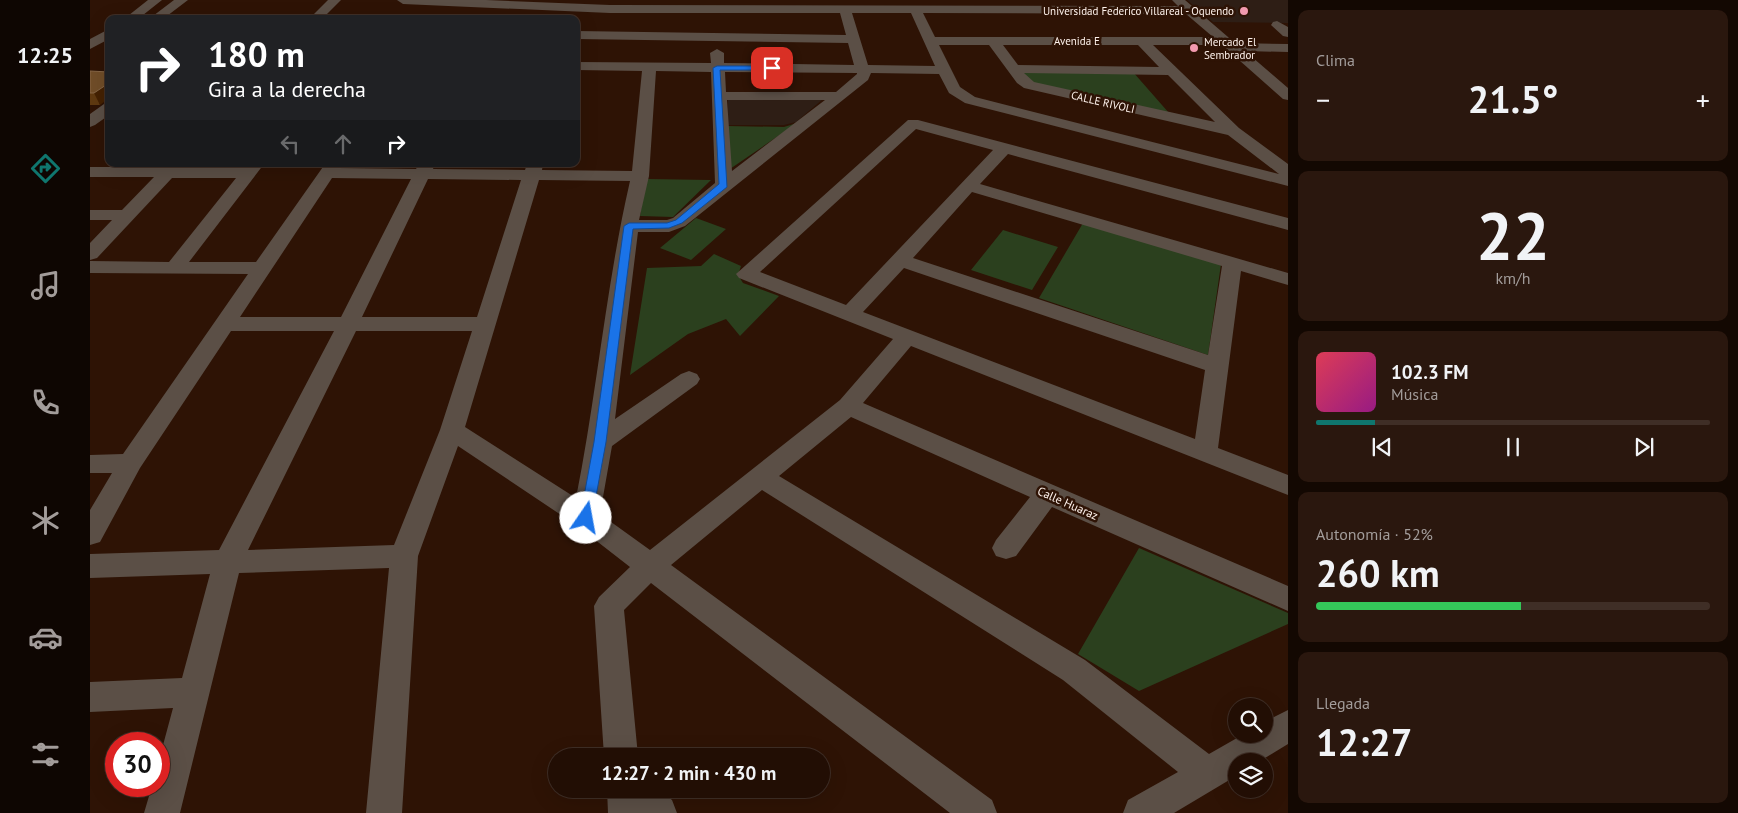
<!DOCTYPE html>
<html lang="es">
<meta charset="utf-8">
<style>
body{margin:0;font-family:"PT Sans",sans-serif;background:#2a170e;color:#f1f3f6;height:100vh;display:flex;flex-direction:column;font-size:19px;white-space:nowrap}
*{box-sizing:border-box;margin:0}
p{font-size:16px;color:#a29c9a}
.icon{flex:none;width:28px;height:28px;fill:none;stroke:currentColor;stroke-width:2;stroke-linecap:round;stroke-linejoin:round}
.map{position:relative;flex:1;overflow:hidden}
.sheet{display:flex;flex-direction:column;gap:10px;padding:10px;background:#130802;width:450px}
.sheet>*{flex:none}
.top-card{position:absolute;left:15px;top:15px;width:475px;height:152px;border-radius:10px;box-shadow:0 5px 20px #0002,0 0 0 1px #3f2e26;background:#202124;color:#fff;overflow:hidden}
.controls{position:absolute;left:1138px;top:698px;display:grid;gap:10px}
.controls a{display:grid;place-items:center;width:45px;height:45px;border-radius:50%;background:#220e04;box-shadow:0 5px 20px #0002,0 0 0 1px #3f2e26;font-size:25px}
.speed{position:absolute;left:15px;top:732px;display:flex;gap:10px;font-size:25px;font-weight:700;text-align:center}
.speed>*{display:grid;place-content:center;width:65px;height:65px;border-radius:50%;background:#220e04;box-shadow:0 5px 20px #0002,0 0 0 1px #3f2e26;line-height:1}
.speed .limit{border:8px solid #d22;background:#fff;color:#111}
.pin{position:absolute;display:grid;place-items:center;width:42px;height:42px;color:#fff;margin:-21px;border-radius:10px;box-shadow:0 2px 8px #0006}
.me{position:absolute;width:55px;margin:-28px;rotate:12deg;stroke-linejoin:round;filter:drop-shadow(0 0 4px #0008)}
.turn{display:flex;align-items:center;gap:18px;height:105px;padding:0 20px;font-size:22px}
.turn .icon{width:65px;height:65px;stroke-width:2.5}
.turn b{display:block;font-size:35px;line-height:42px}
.lanes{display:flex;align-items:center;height:48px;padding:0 20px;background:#0003;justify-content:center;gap:25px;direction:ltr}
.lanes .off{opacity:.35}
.big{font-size:38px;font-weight:700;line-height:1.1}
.sheet .tile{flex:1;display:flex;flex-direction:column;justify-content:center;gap:8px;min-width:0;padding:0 18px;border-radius:10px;background:#2a170e}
.sheet .dial{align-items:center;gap:0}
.dial b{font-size:65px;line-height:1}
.song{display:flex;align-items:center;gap:15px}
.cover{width:60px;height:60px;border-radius:8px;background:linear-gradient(135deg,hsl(350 70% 55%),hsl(310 70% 35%))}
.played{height:5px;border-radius:2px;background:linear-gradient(90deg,#0f766e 15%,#3f2e26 15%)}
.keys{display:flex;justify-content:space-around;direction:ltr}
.heat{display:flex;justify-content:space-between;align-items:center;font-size:28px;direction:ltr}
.charge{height:8px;border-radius:4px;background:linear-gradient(90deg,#34c759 52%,#3f2e26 0)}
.trip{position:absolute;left:458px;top:748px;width:282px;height:50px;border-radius:25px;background:#220e04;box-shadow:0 5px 20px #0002,0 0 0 1px #3f2e26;font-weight:700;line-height:50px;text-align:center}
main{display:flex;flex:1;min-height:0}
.dock{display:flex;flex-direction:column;width:90px;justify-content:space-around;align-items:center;background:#0e0602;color:#a29c9a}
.dock .icon{width:35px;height:35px}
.dock .selected{color:#0f766e}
.dock b{font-size:22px;color:#f1f3f6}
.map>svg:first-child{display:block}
</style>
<main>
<nav class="dock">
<b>12:25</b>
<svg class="icon selected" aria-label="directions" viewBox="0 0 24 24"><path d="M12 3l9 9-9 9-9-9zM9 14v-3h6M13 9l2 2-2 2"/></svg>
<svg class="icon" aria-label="music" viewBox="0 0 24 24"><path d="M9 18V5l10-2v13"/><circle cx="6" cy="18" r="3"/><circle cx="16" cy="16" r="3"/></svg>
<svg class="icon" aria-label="phone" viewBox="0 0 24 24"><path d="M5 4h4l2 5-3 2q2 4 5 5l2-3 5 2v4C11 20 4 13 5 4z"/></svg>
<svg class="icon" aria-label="climate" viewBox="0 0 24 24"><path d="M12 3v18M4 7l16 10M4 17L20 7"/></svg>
<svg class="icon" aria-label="car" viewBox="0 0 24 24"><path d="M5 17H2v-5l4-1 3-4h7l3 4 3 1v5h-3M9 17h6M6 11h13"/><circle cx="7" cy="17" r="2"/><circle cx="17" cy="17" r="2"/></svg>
<svg class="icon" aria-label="filters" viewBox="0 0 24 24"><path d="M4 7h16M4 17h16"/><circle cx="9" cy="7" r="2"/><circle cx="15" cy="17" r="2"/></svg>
</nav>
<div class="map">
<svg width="1198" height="813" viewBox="0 0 1198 813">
<rect width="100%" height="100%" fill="#2e1305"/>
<path fill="#2e1e15" d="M1097 0H1198V23L1123 22Z
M638 99H733L706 122 694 125H637Z"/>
<path fill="#2b401e" d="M932 71 1043 72 1079 113 948 85 937 79Z
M707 123 637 171V126L694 127Z
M556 179 621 180 583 217 550 216Z
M606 218 636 229 601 260 570 248Z
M993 223 1131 264 1118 355 949 298Z
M913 230 968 247 942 290 881 270Z
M624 254 651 266 648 275 653 283 689 296 650 336 636 319 598 334 540 375 557 268 611 266Z
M1049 548 1198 613V624L1049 691 988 654Z"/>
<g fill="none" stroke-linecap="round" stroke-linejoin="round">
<path fill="#5b4f46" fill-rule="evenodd" d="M58 0H72L48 19H34Z
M84 0H98L73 19H59Z
M238 0H251L232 19H219Z
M307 0H396L520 5 1088 6 1082 0H1095L1145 43 1198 44V52L1155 51 1198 88V100L1193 99 1132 45H1063L1149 128 1198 164V186L875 103 859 93 849 74 781 73 778 80 595 226 579 232H548L525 419 591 374 599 371 607 374 610 379 607 384 522 446 510 514 560 550 750 400 803 339 649 278 646 274 818 120H828L1198 218V230L918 154 890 184 1198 273V285L1151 271 1128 448 1198 475V495L821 346 773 403 1198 586V611L962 507 926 556 916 559 906 556 902 548 906 540 940 497 761 417 689 476 995 660 1119 754 1154 734H1174V722L1198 710V744L1170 761H1146V776L1084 813H1033L1038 800 1088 772 973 680 672 490 581 565 902 800 907 813H860L561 583 534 610 548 756H514L504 606 509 597 540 567 486 525 368 446 328 556 312 813H276L299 568 149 573 90 813H54L62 786H69V760L83 708 0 712V682L92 678 120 574 0 578V554L129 550 244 331H141L50 468 10 542 0 545V510L22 473H0V455L33 454 158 274 0 273V261L79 262 146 178H82L7 258 0 260V243L22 220H0V210H32L64 177H0V167H73L77 164H92V167L154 168 157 164H174L99 262H166L235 164H251L249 168 326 169 329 164H345L343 169 435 170 437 164H453L452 170 542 171 552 71 486 70V62L621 63 620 53 627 49 634 53V63L764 65 758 43 486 39V31L756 35 750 13H520L313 4ZM762 13H821L845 66 778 65ZM833 13 1096 14 1123 37H845ZM849 45H899L927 83 934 88 1138 135 1189 174 885 97 870 87ZM913 45H1048L1069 67 928 65ZM566 71 621 72 625 183 583 218 577 220H549L559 176ZM635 72 767 73V74L746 92H636ZM934 73 1078 75 1125 122 944 82ZM637 100H735L642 171ZM826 129 903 150 756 305 670 272ZM242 178 321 179 251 317H150ZM338 179 431 180 387 317H272ZM449 180 540 181C516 285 507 393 486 498L375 427ZM882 192 1132 266 1118 355 823 258ZM814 268 1115 370 1105 439 773 312ZM266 331H382L350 430 304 545 158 550Z
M1187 21 1198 27V37L1193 36 1181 25 1183 22Z
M19 29V39L0 49V39Z
M19 103V115L5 125 0 127V114L14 104Z
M517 789H568L582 800 587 813H518Z"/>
</g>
<path fill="#5f3911" d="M0 71 10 105H0Z"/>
<path fill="#442102" d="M19 83V98L10 105 4 93Z"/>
<path fill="#704d28" stroke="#866747" d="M0 71 19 72V83L4 93H0Z"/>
<path fill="#1a73e8" stroke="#114b97" d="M627 66H682L685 68 682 70H630L637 187 592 223 579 228 543 229 516 442 502 518 501 521H491L490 518 504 442 534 226 539 223H577L586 220 629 184 623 68Z"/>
<g fill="#f29aaf" stroke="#2e1305" stroke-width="2">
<circle cx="1154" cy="11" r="5"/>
<circle cx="1104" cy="48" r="5"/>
</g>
<g text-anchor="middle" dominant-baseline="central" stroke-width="5" stroke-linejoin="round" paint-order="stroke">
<g font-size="11" fill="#fef2ec" stroke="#2e1305" text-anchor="end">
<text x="1144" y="11">Universidad Federico Villareal - Oquendo</text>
<text x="1114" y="42" text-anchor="start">Mercado El<tspan x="1114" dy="13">Sembrador</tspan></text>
</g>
<g font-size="11" fill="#fef2ec" stroke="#2e1305">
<text x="987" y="41">Avenida E</text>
<text transform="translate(1013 102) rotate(13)">CALLE RIVOLI</text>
</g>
<g font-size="12" fill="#fef2ec" stroke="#2e1305">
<text transform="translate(978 503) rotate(24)">Calle Huaraz</text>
</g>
</g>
</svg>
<div class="controls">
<a><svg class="icon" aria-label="search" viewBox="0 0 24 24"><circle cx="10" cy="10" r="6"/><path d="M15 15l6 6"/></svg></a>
<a><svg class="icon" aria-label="layers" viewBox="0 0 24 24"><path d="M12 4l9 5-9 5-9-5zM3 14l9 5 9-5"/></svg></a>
</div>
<div class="speed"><div class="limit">30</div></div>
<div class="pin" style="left:682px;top:68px;background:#d93025"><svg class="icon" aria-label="arrive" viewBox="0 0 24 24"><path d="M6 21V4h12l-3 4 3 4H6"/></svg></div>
<svg class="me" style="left:496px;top:518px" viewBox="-20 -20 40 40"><circle r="19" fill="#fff"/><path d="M0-13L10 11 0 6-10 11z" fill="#1a73e8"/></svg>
<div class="trip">12:27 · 2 min · 430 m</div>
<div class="top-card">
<div class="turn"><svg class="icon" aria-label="right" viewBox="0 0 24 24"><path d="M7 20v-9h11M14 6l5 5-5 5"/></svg><div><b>180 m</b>Gira a la derecha</div></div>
<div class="lanes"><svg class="icon off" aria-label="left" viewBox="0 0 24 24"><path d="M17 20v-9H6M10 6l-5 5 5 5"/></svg><svg class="icon off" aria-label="ahead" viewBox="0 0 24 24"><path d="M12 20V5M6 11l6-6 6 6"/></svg><svg class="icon" aria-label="right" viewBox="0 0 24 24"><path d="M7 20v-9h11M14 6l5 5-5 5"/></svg></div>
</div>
</div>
<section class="sheet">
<div class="tile"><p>Clima</p>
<div class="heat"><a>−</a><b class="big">21.5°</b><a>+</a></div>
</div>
<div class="tile dial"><b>22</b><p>km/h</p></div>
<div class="tile">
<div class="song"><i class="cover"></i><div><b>102.3 FM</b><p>Música</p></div></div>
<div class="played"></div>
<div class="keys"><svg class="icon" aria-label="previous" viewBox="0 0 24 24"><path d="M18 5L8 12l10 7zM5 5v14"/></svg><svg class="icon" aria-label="pause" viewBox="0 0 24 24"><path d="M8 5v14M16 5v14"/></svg><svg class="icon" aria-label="next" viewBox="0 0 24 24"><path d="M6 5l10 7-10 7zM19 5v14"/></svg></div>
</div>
<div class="tile"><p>Autonomía · 52%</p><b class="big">260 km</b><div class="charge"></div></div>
<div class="tile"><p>Llegada</p><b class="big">12:27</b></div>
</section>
</main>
